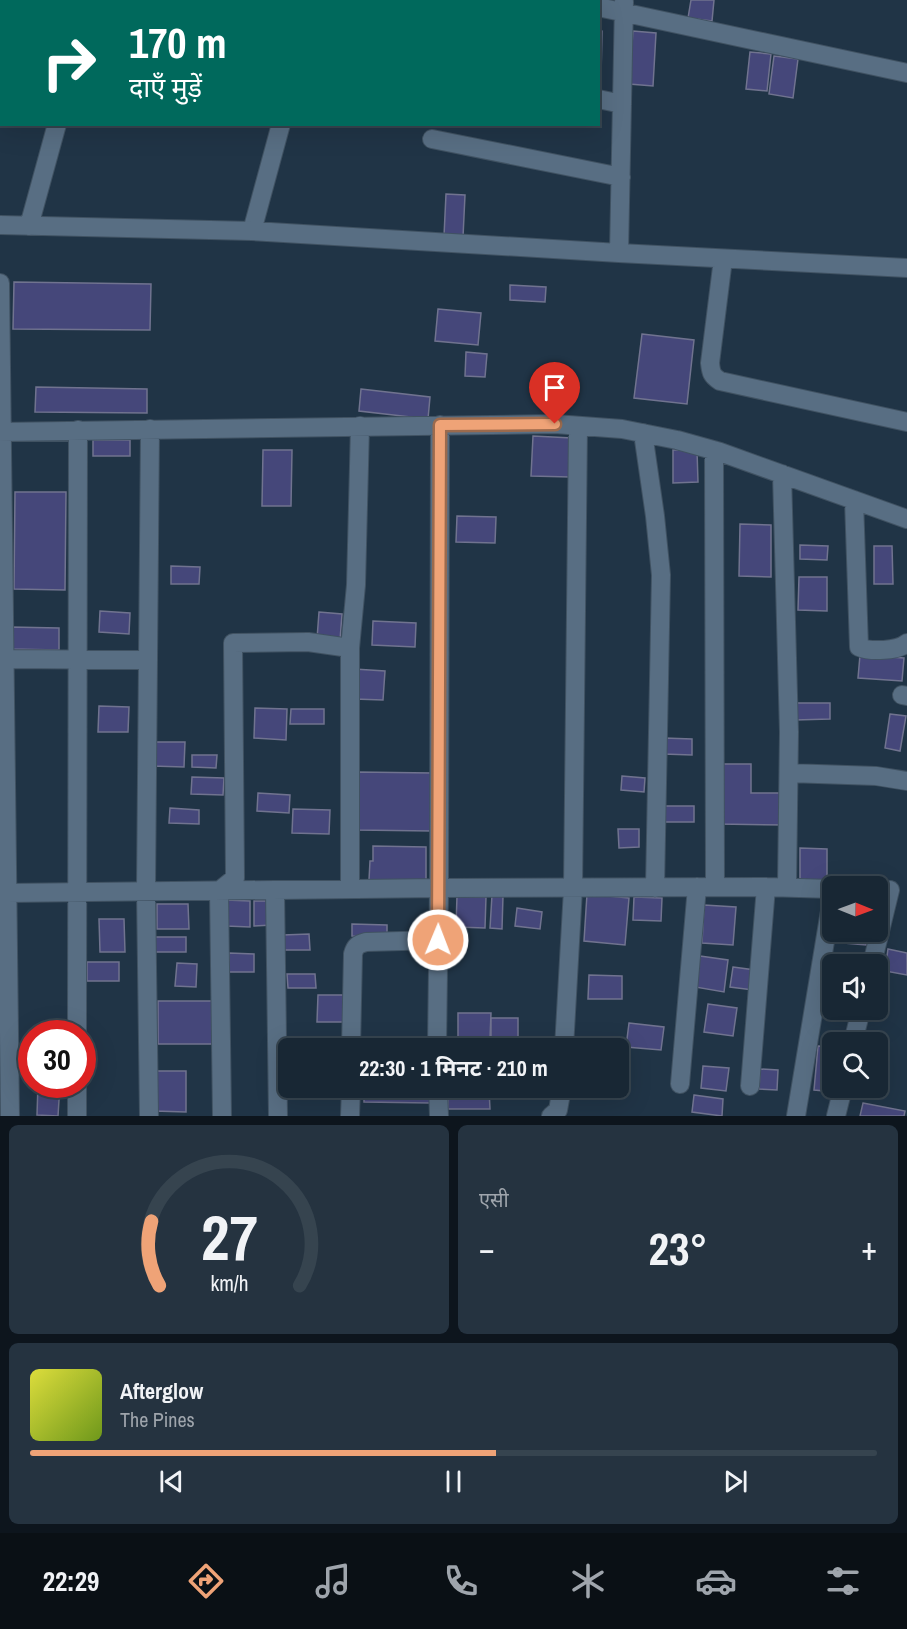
<!DOCTYPE html>
<html lang="hi">
<meta charset="utf-8">
<style>
body{margin:0;font-family:"Archivo Narrow","Noto Sans Devanagari",sans-serif;background:#253340;color:#f1f3f6;height:100vh;display:flex;flex-direction:column;font-size:22px;white-space:nowrap}
*{box-sizing:border-box;margin:0}
p{font-size:20px;color:#9fa5ac}
.icon{flex:none;width:33px;height:33px;fill:none;stroke:currentColor;stroke-width:2;stroke-linecap:round;stroke-linejoin:round}
.map{position:relative;height:1116px;overflow:hidden}
.sheet{display:flex;flex-direction:column;gap:9px;padding:9px;background:#0d151d;flex:1}
.sheet>*{flex:none}
.top-card{position:absolute;left:0px;top:0px;width:600px;height:126px;box-shadow:0 6px 24px #0002,0 0 0 2px #36444f;background:#00695c;color:#fff;overflow:hidden}
.needle{width:39px;rotate:91deg}
.buttons{position:absolute;left:822px;top:876px;display:grid;gap:12px}
.buttons a{display:grid;place-items:center;width:66px;height:66px;border-radius:9px;background:#182734;box-shadow:0 6px 24px #0002,0 0 0 2px #36444f;font-size:30px}
.speed{position:absolute;left:18px;top:1020px;display:flex;gap:12px;font-size:30px;font-weight:700;text-align:center}
.speed>*{display:grid;place-content:center;width:78px;height:78px;border-radius:50%;background:#182734;box-shadow:0 6px 24px #0002,0 0 0 2px #36444f;line-height:1}
.speed .limit{border:9px solid #d22;background:#fff;color:#111}
.pin{position:absolute;display:grid;place-items:center;width:51px;height:51px;color:#fff;margin:-62px -26px;border-radius:50% 50% 50% 0;rotate:-45deg;box-shadow:0 0 6px #0007}
.pin .icon{rotate:45deg}
.me{position:absolute;width:66px;margin:-33px;rotate:1deg;stroke-linejoin:round;filter:drop-shadow(0 0 4px #0008)}
.turn{display:flex;align-items:center;gap:21px;height:126px;padding:0 30px;font-size:27px}
.turn .icon{width:78px;height:78px;stroke-width:2.5}
.turn b{display:block;font-size:42px;line-height:51px}
.big{font-size:45px;font-weight:700;line-height:1.1}
.sheet .tile{flex:1;display:flex;flex-direction:column;justify-content:center;gap:9px;min-width:0;padding:0 21px;border-radius:9px;background:#253340}
.sheet .dial{align-items:center;gap:0}
.dial svg{height:156px;overflow:visible;fill:none;stroke:#36444f;stroke-width:7;stroke-linecap:round;text-anchor:middle}
.dial text{fill:#f1f3f6;stroke:none}
.song{display:flex;align-items:center;gap:18px}
.cover{width:72px;height:72px;border-radius:9px;background:linear-gradient(135deg,hsl(60 70% 55%),hsl(80 70% 35%))}
.played{height:6px;border-radius:3px;background:linear-gradient(90deg,#efa377 55%,#36444f 55%)}
.keys{display:flex;justify-content:space-around;direction:ltr}
.heat{display:flex;justify-content:space-between;align-items:center;font-size:33px;direction:ltr}
.sheet .tiles{flex:1;display:grid;gap:9px;grid-template-columns:1fr 1fr}
.tile:last-child{grid-column:span 2}
.trip{position:absolute;left:278px;top:1038px;width:351px;height:60px;border-radius:9px;background:#182734;box-shadow:0 6px 24px #0002,0 0 0 2px #36444f;font-weight:700;line-height:60px;text-align:center}
.menu{display:flex;height:96px;justify-content:space-around;align-items:center;background:#0a1015;color:#9fa5ac}
.menu .icon{width:42px;height:42px}
.menu .active{color:#efa377}
.menu b{font-size:27px;color:#f1f3f6}
.map>svg:first-child{display:block}
</style>
<div class="map">
<svg width="907" height="1116" viewBox="0 0 907 1116">
<rect width="100%" height="100%" fill="#203446"/>
<path fill="#45477a" stroke="#70738f" stroke-width="1.5" d="M691 0H714L712 21 688 18Z
M598 30 602 31 601 77H598Z
M633 31 656 33 653 86 629 84Z
M750 52 771 54 767 91 746 89Z
M774 56 798 59 793 98 769 94Z
M446 194 465 195 463 237 444 236Z
M14 282 151 284 150 330 13 329Z
M510 285 546 287 545 302 510 300Z
M438 309 481 313 478 345 435 341Z
M642 334 694 340 687 404 634 398Z
M466 352 487 354 485 377 465 376Z
M36 387 147 389V413L35 412Z
M361 389 430 397 428 419 359 411Z
M533 436 572 438 570 477 531 476Z
M93 440H130V456H93Z
M263 450H292L291 506H262Z
M673 450H697L698 482 673 483Z
M15 492H66L65 590 14 589Z
M457 516 496 517 495 543 456 542Z
M740 524 771 525V577L739 576Z
M800 545 828 546 827 560 800 559Z
M874 546H892L893 584H874Z
M171 566 200 567 199 584H171Z
M799 577H827V611L798 610Z
M100 611 130 613 129 634 99 632Z
M319 612 342 614 340 640 317 639Z
M373 621 416 623 415 647 372 645Z
M10 627 59 628V650L10 649Z
M860 655 904 658 902 681 858 678Z
M354 669 385 671 383 700 354 699Z
M795 703H830V719L795 720Z
M99 706 129 707 128 732H98Z
M255 708 287 709 286 740 254 738Z
M291 709H324V724H290Z
M890 714 906 716 900 751 885 748Z
M664 738 692 739V755L663 754Z
M152 742H185L184 767 152 766Z
M192 755H217L216 768 192 767Z
M718 764H751V793H786V825L718 824Z
M357 772 432 773V831L356 830Z
M622 776 645 778 644 792 621 790Z
M192 777 224 778 223 795 191 794Z
M258 793 290 795 289 813 257 811Z
M664 806H694V822H664Z
M170 808 199 810V824L169 823Z
M293 809 330 810 329 834 292 833Z
M618 829H639V847L619 848Z
M373 846 426 847V881L369 880 370 861H373Z
M800 848 827 849V881H800Z
M587 894 629 898 625 945 584 941Z
M492 895 503 896 502 929 490 928Z
M457 896 486 897 485 928 456 927Z
M634 897 662 898 661 921 633 920Z
M226 900 250 901V927L226 926Z
M254 901H272V925L254 926Z
M157 904H188L189 929H157Z
M704 905 736 907 733 945 702 943Z
M517 908 542 912 540 929 515 926Z
M99 919H124L125 952H100Z
M352 924 387 925V937L352 936Z
M845 932H867L866 945 844 943Z
M309 934 310 950H283V935Z
M154 937H186V952H154Z
M888 949 907 953V975L885 971Z
M229 953 254 954V972H229Z
M700 956 728 960 724 992 695 987Z
M87 962H119V981H87Z
M177 963 197 964 196 987 175 986Z
M733 967 755 970 753 990 730 987Z
M287 974H315L316 988H288Z
M589 975 622 976V999H588Z
M318 995H345V1022H317Z
M158 1001H213L212 1044H158Z
M708 1004 737 1008 733 1036 704 1032Z
M458 1013H491L490 1038 458 1037Z
M491 1018H518V1044L491 1043Z
M629 1023 664 1027 661 1050 626 1047Z
M818 1046 832 1047V1088H835V1092L814 1090Z
M703 1066 729 1068 726 1091 701 1088Z
M760 1069 778 1070 777 1090 759 1089Z
M155 1071H186V1112L154 1111Z
M38 1084H60L58 1116 37 1115Z
M364 1088H430V1103L364 1102Z
M448 1089H489L490 1109H448Z
M694 1095 723 1099 722 1116 692 1112Z
M863 1103 905 1111 904 1116H860Z"/>
<g fill="none" stroke-linecap="round" stroke-linejoin="round">
<g stroke="#405262" stroke-width="20">
<path id="minor" d="M567 0 574 2
M81 2V0
M306 2V0
M598 7 907 73
M598 99 622 104
M432 139 621 177
M0 225 252 231 619 253 907 268
M29 226 57 124
M252 231 281 124
M619 253 624 2
M723 259 710 363C711 373 712 376 720 381L907 422
M0 283 10 1116
M0 432 555 424 622 429 677 440 720 452 907 519
M643 433 655 516 661 575 655 888
M714 450 715 887
M782 474 789 732 787 887
M854 500 859 647C870 652 898 651 907 643
M5 659 148 660
M902 695 907 696
M789 773 876 776 907 781
M350 889V648L356 585 360 426
M275 890 278 1116
M7 893 439 888 766 887 832 889
M872 964 890 890
M77 1034 78 430
M853 1042 861 1010
M351 1048 353 954C355 946 358 944 366 942L438 940
M437 1048 439 888 440 425
M564 1048 573 889 578 426
M680 1084 697 887
M750 1086 766 887
M438 1088 439 1116
M77 1116V1084
M149 1116 146 891 150 429
M222 1116 219 891 235 878 233 643 308 642 350 648
M350 1116 351 1088
M551 1116 558 1110 562 1088
M796 1116 832 899
M836 1116 843 1088"/>
</g>
<use href="#minor" stroke="#586e83" stroke-width="18"/>
</g>
<g fill="none" stroke-linecap="round" stroke-linejoin="round">
<g stroke="#9b6a4d" stroke-width="15">
<path id="route" d="M438 940 440 425 555 424"/>
</g>
<use href="#route" stroke="#efa377" stroke-width="10"/>
</g>
</svg>
<div class="buttons">
<a><svg class="needle" viewBox="-14 -14 28 28"><path d="M0-13l5 13h-10z" fill="#e53935"/><path d="M0 13l5-13h-10z" fill="#9fa5ac"/></svg></a>
<a><svg class="icon" aria-label="sound" viewBox="0 0 24 24"><path d="M4 9h4l5-4v14l-5-4H4zM17 9q2 3 0 6"/></svg></a>
<a><svg class="icon" aria-label="search" viewBox="0 0 24 24"><circle cx="10" cy="10" r="6"/><path d="M15 15l6 6"/></svg></a>
</div>
<div class="speed"><div class="limit">30</div></div>
<div class="pin" style="left:555px;top:424px;background:#d93025"><svg class="icon" aria-label="arrive" viewBox="0 0 24 24"><path d="M6 21V4h12l-3 4 3 4H6"/></svg></div>
<svg class="me" style="left:438px;top:940px" viewBox="-20 -20 40 40"><circle r="17" fill="#efa377" stroke="#fff" stroke-width="3"/><path d="M0-11L8 9 0 5-8 9z" fill="#fff"/></svg>
<div class="trip">22:30 · 1 मिनट · 210 m</div>
<div class="top-card">
<div class="turn"><svg class="icon" aria-label="right" viewBox="0 0 24 24"><path d="M7 20v-9h11M14 6l5 5-5 5"/></svg><div><b>170 m</b>दाएँ मुड़ें</div></div>
</div>
</div>
<section class="sheet">
<div class="tiles">
<div class="tile dial"><svg viewBox="0 0 100 80">
<path d="M14 69A42 42 0 1 1 86 69"/>
<path d="M14 69A42 42 0 0 1 10 36" stroke="#efa377"/>
<text x="50" y="56" font-size="32" font-weight="700">27</text>
<text x="50" y="72" font-size="11">km/h</text>
</svg></div>
<div class="tile"><p>एसी</p>
<div class="heat"><a>−</a><b class="big">23°</b><a>+</a></div>
</div>
<div class="tile">
<div class="song"><i class="cover"></i><div><b>Afterglow</b><p>The Pines</p></div></div>
<div class="played"></div>
<div class="keys"><svg class="icon" aria-label="previous" viewBox="0 0 24 24"><path d="M18 5L8 12l10 7zM5 5v14"/></svg><svg class="icon" aria-label="pause" viewBox="0 0 24 24"><path d="M8 5v14M16 5v14"/></svg><svg class="icon" aria-label="next" viewBox="0 0 24 24"><path d="M6 5l10 7-10 7zM19 5v14"/></svg></div>
</div>
</div>
</section>
<nav class="menu">
<b>22:29</b>
<svg class="icon active" aria-label="directions" viewBox="0 0 24 24"><path d="M12 3l9 9-9 9-9-9zM9 14v-3h6M13 9l2 2-2 2"/></svg>
<svg class="icon" aria-label="music" viewBox="0 0 24 24"><path d="M9 18V5l10-2v13"/><circle cx="6" cy="18" r="3"/><circle cx="16" cy="16" r="3"/></svg>
<svg class="icon" aria-label="phone" viewBox="0 0 24 24"><path d="M5 4h4l2 5-3 2q2 4 5 5l2-3 5 2v4C11 20 4 13 5 4z"/></svg>
<svg class="icon" aria-label="climate" viewBox="0 0 24 24"><path d="M12 3v18M4 7l16 10M4 17L20 7"/></svg>
<svg class="icon" aria-label="car" viewBox="0 0 24 24"><path d="M5 17H2v-5l4-1 3-4h7l3 4 3 1v5h-3M9 17h6M6 11h13"/><circle cx="7" cy="17" r="2"/><circle cx="17" cy="17" r="2"/></svg>
<svg class="icon" aria-label="filters" viewBox="0 0 24 24"><path d="M4 7h16M4 17h16"/><circle cx="9" cy="7" r="2"/><circle cx="15" cy="17" r="2"/></svg>
</nav>
